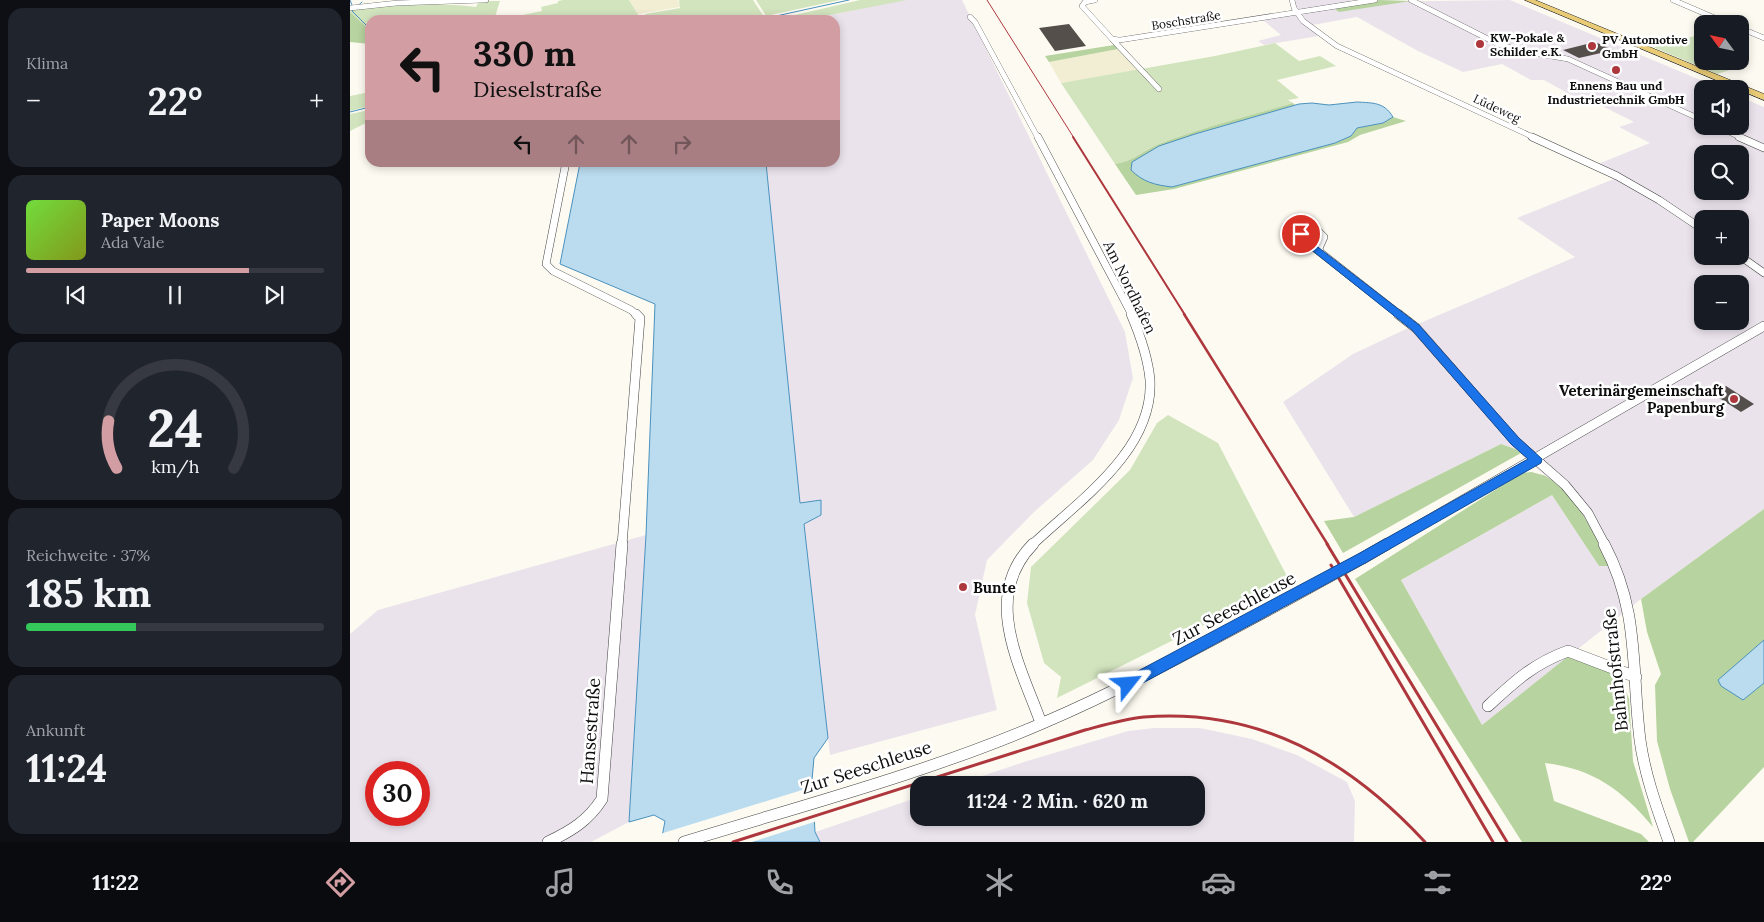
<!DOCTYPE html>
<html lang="de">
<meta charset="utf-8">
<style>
body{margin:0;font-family:Lora,serif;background:#20242c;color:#f1f3f6;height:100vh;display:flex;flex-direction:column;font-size:19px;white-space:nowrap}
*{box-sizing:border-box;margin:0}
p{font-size:16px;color:#9ea1a6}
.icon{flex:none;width:28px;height:28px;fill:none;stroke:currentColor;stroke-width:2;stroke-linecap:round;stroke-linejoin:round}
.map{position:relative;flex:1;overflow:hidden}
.details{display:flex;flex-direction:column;gap:8px;padding:8px;background:#0d0f14;width:350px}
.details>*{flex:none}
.hud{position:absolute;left:15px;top:15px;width:475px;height:152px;border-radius:15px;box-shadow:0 2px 8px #0003;background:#d39ea3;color:#111;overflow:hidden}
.needle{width:32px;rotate:303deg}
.controls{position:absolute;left:1344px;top:15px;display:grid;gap:10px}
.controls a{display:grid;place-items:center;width:55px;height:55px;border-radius:10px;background:#171b24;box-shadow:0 2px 8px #0003;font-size:25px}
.speed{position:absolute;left:15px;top:761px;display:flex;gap:10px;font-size:25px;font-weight:700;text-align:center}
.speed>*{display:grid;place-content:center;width:65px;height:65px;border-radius:50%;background:#171b24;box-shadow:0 2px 8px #0003;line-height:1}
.speed .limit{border:8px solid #d22;background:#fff;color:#111}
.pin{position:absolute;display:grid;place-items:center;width:42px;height:42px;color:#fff;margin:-21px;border:2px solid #fff;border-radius:50%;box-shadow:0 1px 5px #0007}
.me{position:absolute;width:55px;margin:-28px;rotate:62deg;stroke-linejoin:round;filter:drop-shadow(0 0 4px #0008)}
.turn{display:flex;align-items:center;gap:18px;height:105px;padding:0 25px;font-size:22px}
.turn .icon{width:65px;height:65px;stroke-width:2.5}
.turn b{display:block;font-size:35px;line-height:42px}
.lanes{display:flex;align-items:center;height:48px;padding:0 25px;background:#0003;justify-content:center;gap:25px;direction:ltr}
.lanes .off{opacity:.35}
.big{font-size:38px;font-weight:700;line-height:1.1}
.details .widget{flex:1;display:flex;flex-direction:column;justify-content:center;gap:8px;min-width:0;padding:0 18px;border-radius:15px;background:#20242c}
.details .dial{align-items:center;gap:0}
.dial svg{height:130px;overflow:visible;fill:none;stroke:#363941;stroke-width:7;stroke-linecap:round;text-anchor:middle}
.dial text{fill:#f1f3f6;stroke:none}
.song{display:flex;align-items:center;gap:15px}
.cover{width:60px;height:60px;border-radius:8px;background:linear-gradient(135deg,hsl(100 70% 55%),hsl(70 70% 35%))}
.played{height:5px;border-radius:2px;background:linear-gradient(90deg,#d39ea3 75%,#363941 75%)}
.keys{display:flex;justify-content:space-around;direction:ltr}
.heat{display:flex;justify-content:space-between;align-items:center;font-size:28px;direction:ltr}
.charge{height:8px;border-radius:4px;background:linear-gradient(90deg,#34c759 37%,#363941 0)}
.trip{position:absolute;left:560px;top:776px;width:295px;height:50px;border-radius:15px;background:#171b24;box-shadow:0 2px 8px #0003;font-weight:700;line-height:50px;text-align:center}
.tab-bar{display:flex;height:80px;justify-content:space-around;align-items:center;background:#090b0e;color:#9ea1a6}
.tab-bar .icon{width:35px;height:35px}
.tab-bar .active{color:#d39ea3}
.tab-bar b{font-size:22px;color:#f1f3f6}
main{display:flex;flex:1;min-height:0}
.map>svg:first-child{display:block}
</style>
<main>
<section class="details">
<div class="widget"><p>Klima</p>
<div class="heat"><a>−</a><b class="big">22°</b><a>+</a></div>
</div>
<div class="widget">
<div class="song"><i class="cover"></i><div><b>Paper Moons</b><p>Ada Vale</p></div></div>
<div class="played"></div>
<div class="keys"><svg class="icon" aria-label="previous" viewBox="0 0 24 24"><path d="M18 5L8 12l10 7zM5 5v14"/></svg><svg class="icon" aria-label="pause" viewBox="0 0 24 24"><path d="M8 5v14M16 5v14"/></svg><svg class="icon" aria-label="next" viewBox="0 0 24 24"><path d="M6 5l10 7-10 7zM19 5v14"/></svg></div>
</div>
<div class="widget dial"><svg viewBox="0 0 100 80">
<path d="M14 69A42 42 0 1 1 86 69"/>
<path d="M14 69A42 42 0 0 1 9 40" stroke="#d39ea3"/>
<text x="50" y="56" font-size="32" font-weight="700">24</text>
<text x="50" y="72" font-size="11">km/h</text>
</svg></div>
<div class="widget"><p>Reichweite · 37%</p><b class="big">185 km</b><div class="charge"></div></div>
<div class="widget"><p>Ankunft</p><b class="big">11:24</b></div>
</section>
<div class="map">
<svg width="1414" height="842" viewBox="0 0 1414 842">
<rect width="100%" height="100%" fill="#fdfbf1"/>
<path fill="#ebe3ec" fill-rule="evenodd" d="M548 0H612L775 332 783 378 769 420 743 460 684 512 637 560 625 615 647 710 480 755 454 524 470 500 450 504 416 163 485 162V20H458Z
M945 0H1001L1003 2 1160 0 1372 89H1352V126H1390V97L1414 107V509L1291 599 1132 725 1051 580 1202 495 1249 566 1213 491 1165 449 1151 444 1004 517 933 402 1003 354 1056 329 1225 257 1167 218 1271 176 1248 164 1300 143 1269 127 1284 122 1234 97 1228 99 1194 80H1181L1152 64 1113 72 1068 51 1007 17 957 26 969 36 914 45 908 41 931 35 908 16 946 11ZM1352 154H1390V191H1352ZM1352 219H1390V256H1352ZM1352 284H1390V321H1352Z
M296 535 279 822 241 842H0V634L28 610ZM26 772H69V815H26Z
M804 728H850L902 739 947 755 997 782 1005 801 1004 842H470L465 832 569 797V818H846V785H605L677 761 778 731Z"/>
<path fill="#f1eed3" d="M279 0H328L330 7 288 14Z
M768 49 788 70 711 83 699 62Z"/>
<path fill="#d2e4be" d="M213 0H279L289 16 295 15 298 20H148L192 11 191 7 208 3V1Z
M329 0H403L415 18 405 20H299L295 14 330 8Z
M406 0H490L416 16Z
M510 0H557L454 20H423Z
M129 1H150L144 20H20V30L0 12V10C42 6 84 1 126 7Z
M1352 34V61L1390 60 1399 64 1367 74 1303 47Z
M925 43 949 61 970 56 986 66 927 80 949 98 938 100 943 103C898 116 853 127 809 144 792 150 782 162 765 164L711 83 865 56Z
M20 92V106L0 111V96Z
M20 110V121L0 131V114Z
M818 415 868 443 940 582 707 698 711 677 694 663 677 603 681 567 780 470 807 423Z"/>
<path fill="#b7d39f" d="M1030 0 1061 1 989 12 983 8Z
M0 12 20 30V44L0 42Z
M764 45 768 49 699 62 695 56Z
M943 103 945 105 830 139 822 187 985 143 1001 136 1007 128 1033 123 1043 117 1056 121 1010 135 998 142 824 189 786 195 765 164C782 162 793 150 809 144 853 127 898 116 943 103Z
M1151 444 1165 449 1171 453 993 553 974 521 1004 517Z
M1182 472C1187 474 1193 474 1197 477 1226 494 1246 537 1260 566H1249L1202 495 1051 580 1132 725 1221 654 1258 671 1273 683 1279 699 1283 761 1303 827C1272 790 1244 769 1195 763L1204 801 1291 834 1299 842H1172L1005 579 1172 473Z
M1414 509V640L1372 678 1393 700 1414 683V767L1343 842H1339L1320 789 1307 741 1305 685 1311 674 1297 632 1291 599Z"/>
<path fill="#bbdcef" stroke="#4a91be" d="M1007 102C1023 103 1034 102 1043 117L1033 123 1007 128 1001 136 985 143 822 187C805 185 793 182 781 170L782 162 809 146 845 134 949 104 962 103 979 105Z
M230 163H416L450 503 471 500V515L454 524 478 738 464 758 462 780 465 832 470 842H311L315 821 304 815 279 822 296 535 305 304 210 264Z
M1414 640V683L1393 700 1371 686 1368 680Z"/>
<path fill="#fdfbf1" d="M465 786 467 821 402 842H309L310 834Z"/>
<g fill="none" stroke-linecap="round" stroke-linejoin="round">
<path stroke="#4a91be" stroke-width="1" d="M0 0 2 5
M12 2 2 11 20 29
M408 20 499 0
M0 112 20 107"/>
</g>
<path fill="#554f4c" d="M719 24 736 46 705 51 689 28Z
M1245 42 1264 50 1229 58 1213 50Z
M1376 386 1404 404 1391 412 1363 394Z"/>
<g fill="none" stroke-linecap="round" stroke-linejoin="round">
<g stroke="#414141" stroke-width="5.5">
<path id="street-far3" d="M745 0 735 2 732 6 762 39 770 40 1025 0
M942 0 944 8 953 21 987 46 1185 138
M1061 0 1148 44 1171 51 1218 59 1352 120
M1323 0 1379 24
M0 8 47 3 136 0
M620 17 625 22 688 138
M1390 28 1414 38
M762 39 809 89
M1366 126 1392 138"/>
</g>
<g stroke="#414141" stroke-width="8">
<path id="street-far2" d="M688 137 782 315
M1182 137 1267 176 1309 200 1352 229
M1389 137 1414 148
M216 162 196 264 203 271 281 310 287 315
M970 252 969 248 974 237 969 232 960 230 951 234 957 242 1050 315
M1390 256 1414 273"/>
</g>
<g stroke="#414141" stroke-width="10">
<path id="street-far1" d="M1048 314 1066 328 1165 441 1215 485 1238 513 1255 545
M272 545 290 318 286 314
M682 545C727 502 804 451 800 380 798 357 790 335 781 314
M1035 545 1414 326"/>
</g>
<g stroke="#414141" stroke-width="12">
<path id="street" d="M683 544C631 597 670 665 691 723
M1254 544C1290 612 1281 667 1290 740 1295 776 1307 808 1319 842
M1013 558 1037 544
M1138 706C1165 681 1183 664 1218 651L1286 677
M198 842C221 831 238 821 252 799L272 544
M334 842C454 805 577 773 693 723 775 688 854 644 933 602"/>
</g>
<g stroke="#1f1f1f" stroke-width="1">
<path id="primary" d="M1175 0H1185L1414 94V100Z"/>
</g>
<use href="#street-far3" stroke="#fff" stroke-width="5"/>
<use href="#street-far2" stroke="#fff" stroke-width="7"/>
<use href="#street-far1" stroke="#fff" stroke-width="9"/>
<use href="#street" stroke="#fff" stroke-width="11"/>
<use href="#primary" fill="#e9cb75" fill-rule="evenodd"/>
<path stroke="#ae363d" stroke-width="1" d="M637 0 724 138"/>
<path stroke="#ae363d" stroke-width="2" d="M723 137 835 315"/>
<path stroke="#ae363d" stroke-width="2.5" d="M834 314 978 545"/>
<path stroke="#ae363d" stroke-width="3" d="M977 544 1157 842
M981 565 1143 842
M383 842 735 730C754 725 774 719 794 717 910 708 999 760 1075 842"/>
<g stroke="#414141" stroke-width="12" stroke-linecap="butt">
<path id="street-bridge" d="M933 602 1013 558"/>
</g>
<use href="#street-bridge" stroke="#fff" stroke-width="11"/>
</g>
<path fill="#1a73e8" stroke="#114b97" d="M951 231 954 232 960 241 1069 325 1169 438 1192 459 1191 463 1017 562 778 691 773 689 771 684 773 679 1008 554 1178 459 1161 444 1062 330 954 244 946 234Z"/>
<g fill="#ae363d" stroke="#fff" stroke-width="2">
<circle cx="1130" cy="44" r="5"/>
<circle cx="1242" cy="46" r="5"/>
<circle cx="1266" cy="70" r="5"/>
<circle cx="1384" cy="399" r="5"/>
<circle cx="613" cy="587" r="5"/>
</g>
<g text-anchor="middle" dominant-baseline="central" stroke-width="5" stroke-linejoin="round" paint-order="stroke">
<g font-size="12" fill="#0e0e0e" stroke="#fff">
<text transform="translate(836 20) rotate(-9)">Boschstraße</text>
<text transform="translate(1147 108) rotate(25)">Lüdeweg</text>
</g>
<g font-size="12" font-weight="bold" fill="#0e0e0e" stroke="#fff" text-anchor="start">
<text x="1140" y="37">KW-Pokale &amp;<tspan x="1140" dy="14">Schilder e.K.</tspan></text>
<text x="1252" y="39">PV Automotive<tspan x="1252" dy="14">GmbH</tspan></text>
<text x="1266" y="85" text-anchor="middle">Ennens Bau und<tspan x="1266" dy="14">Industrietechnik GmbH</tspan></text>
</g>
<g font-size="15" fill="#0e0e0e" stroke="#fff">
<text transform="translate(780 287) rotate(64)">Am Nordhafen</text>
</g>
<g font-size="15" font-weight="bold" fill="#0e0e0e" stroke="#fff" text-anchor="end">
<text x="1374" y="390">Veterinärgemeinschaft<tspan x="1374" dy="17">Papenburg</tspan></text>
<text x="623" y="587" text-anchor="start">Bunte</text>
</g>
<g font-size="18" fill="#0e0e0e" stroke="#fff">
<text transform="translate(884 608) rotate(-28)">Zur Seeschleuse</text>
<text transform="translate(1265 670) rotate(-96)">Bahnhofstraße</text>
<text transform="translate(240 731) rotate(-86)">Hansestraße</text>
<text transform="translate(516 767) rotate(-18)">Zur Seeschleuse</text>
</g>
</g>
</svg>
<div class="controls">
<a><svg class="needle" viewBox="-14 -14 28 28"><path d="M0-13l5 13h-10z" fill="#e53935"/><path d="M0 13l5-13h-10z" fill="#9ea1a6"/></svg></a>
<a><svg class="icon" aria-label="sound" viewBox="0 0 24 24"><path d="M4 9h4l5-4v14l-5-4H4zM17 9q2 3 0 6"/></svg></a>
<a><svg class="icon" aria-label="search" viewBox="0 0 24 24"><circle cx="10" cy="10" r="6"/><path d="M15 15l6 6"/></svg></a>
<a>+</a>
<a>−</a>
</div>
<div class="speed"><div class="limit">30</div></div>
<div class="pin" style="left:951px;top:234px;background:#d93025"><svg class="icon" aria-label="arrive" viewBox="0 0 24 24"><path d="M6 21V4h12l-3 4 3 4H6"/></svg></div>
<svg class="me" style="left:778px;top:684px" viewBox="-20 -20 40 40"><path d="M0-17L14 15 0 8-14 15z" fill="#1a73e8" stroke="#fff" stroke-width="4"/></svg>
<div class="trip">11:24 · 2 Min. · 620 m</div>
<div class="hud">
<div class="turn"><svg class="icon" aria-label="left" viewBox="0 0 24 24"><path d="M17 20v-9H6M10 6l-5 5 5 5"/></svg><div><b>330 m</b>Dieselstraße</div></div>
<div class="lanes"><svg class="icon" aria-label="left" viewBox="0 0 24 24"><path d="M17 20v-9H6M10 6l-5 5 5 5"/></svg><svg class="icon off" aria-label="ahead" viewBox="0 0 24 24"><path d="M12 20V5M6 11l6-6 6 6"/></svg><svg class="icon off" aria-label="ahead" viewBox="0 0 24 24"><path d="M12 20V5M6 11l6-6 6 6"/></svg><svg class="icon off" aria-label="right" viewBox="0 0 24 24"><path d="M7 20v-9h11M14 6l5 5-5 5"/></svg></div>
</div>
</div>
</main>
<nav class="tab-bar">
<b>11:22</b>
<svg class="icon active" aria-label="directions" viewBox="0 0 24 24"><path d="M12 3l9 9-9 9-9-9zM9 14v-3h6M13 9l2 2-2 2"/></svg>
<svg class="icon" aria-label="music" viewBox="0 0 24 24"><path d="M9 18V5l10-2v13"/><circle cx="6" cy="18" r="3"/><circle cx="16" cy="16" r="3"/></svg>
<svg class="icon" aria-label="phone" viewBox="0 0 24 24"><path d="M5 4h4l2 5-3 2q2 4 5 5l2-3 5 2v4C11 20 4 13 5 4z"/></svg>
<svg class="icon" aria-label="climate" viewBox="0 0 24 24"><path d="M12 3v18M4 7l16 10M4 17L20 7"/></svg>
<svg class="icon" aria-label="car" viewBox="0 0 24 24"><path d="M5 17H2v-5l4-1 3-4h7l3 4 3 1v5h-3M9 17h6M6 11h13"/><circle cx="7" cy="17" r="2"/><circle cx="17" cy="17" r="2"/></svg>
<svg class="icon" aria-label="filters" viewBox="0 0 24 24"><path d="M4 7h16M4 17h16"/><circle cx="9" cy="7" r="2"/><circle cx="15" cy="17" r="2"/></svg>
<b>22°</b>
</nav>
